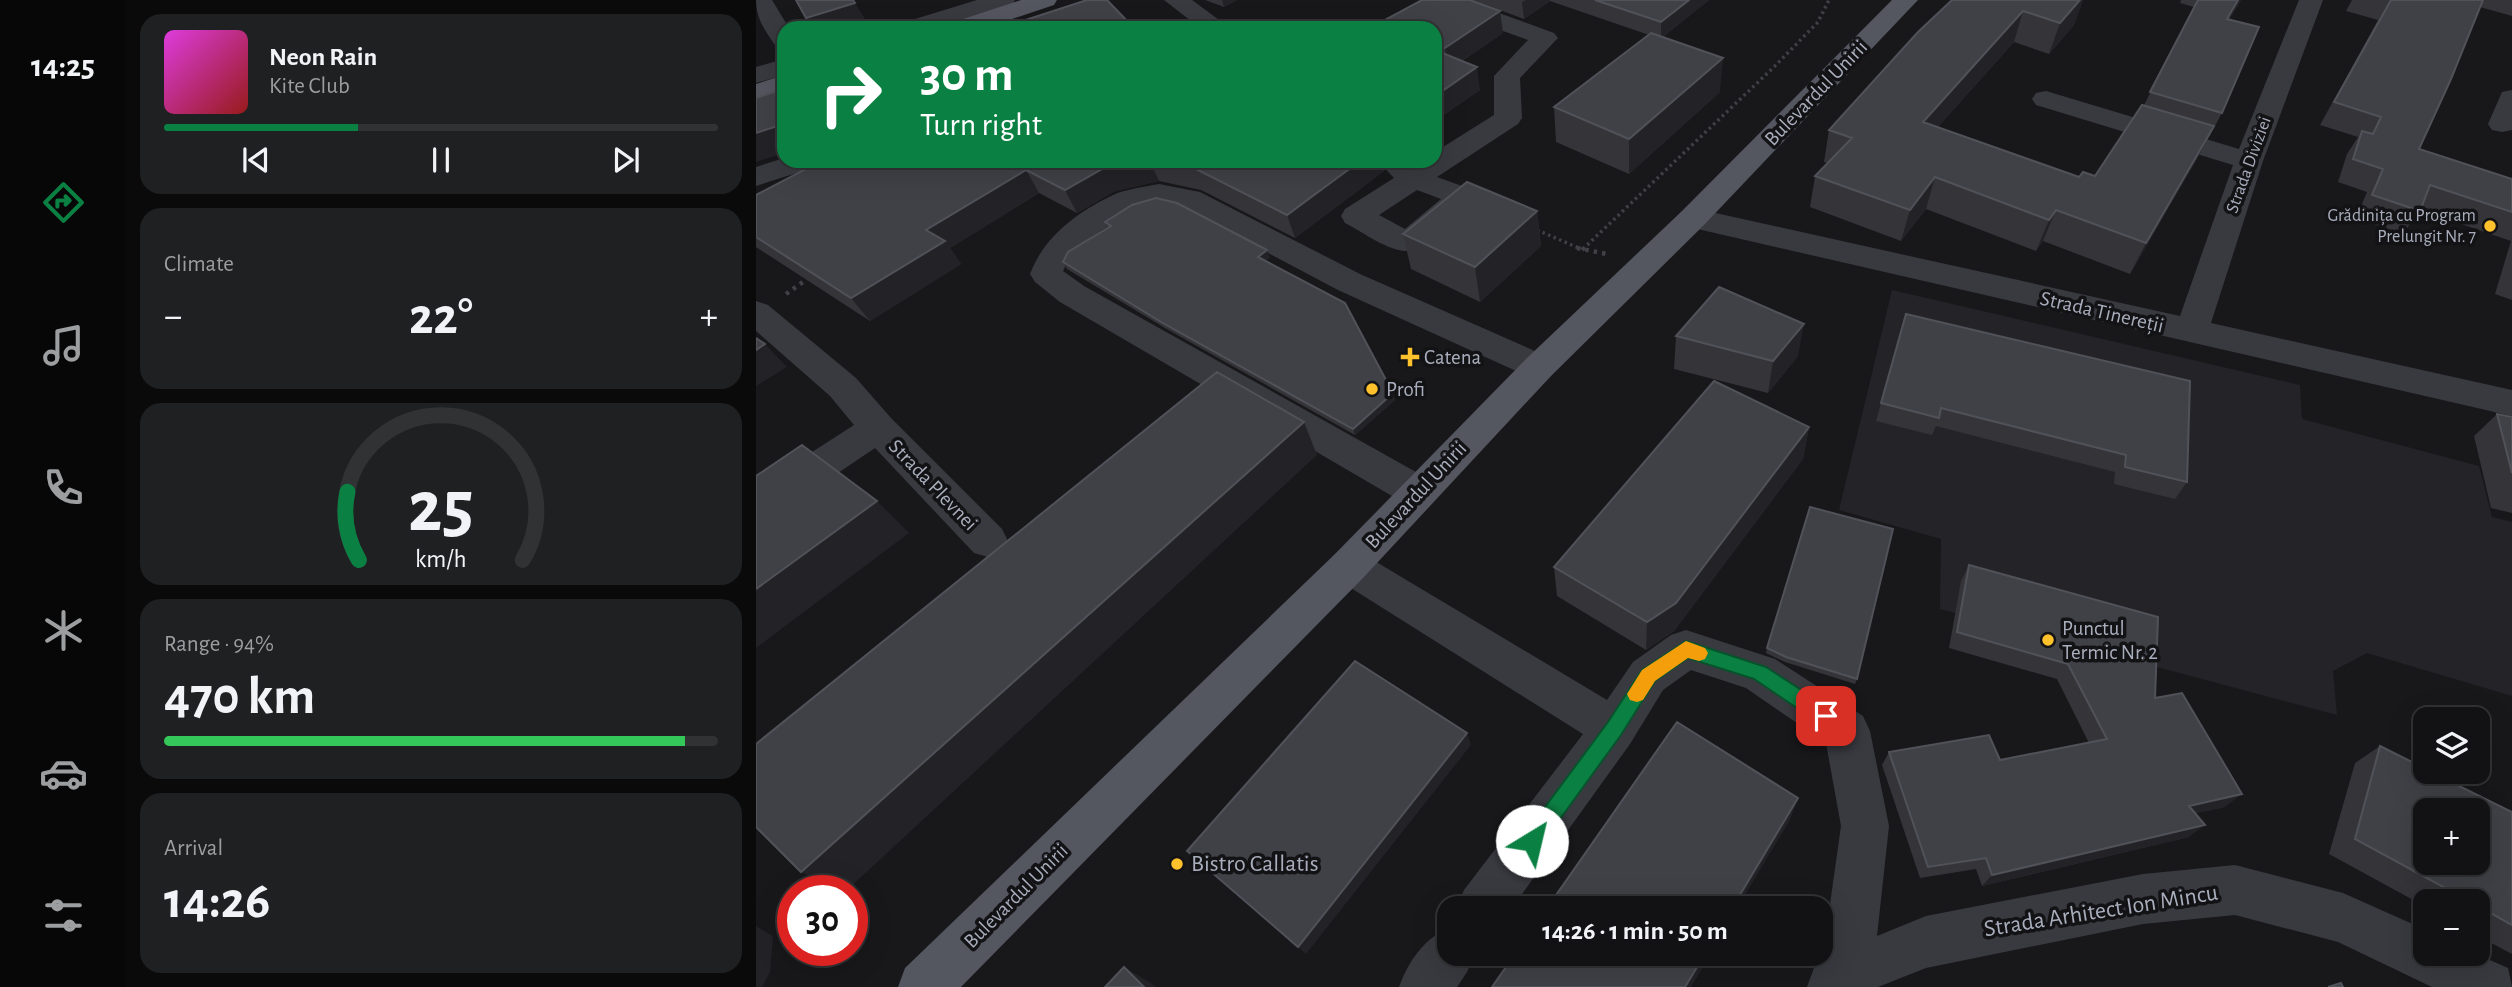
<!DOCTYPE html>
<meta charset="utf-8">
<style>
body{margin:0;font-family:"Alegreya Sans",sans-serif;background:#1f2022;color:#f1f3f6;height:100vh;display:flex;flex-direction:column;font-size:26px;white-space:nowrap}
*{box-sizing:border-box;margin:0}
p{font-size:23px;color:#9c9ea0}
.icon{flex:none;width:38px;height:38px;fill:none;stroke:currentColor;stroke-width:2;stroke-linecap:round;stroke-linejoin:round}
.map{position:relative;flex:1;overflow:hidden}
.sheet{display:flex;flex-direction:column;gap:14px;padding:14px;background:#0a0a0b;width:630px}
.sheet>*{flex:none}
.top-card{position:absolute;left:21px;top:21px;width:665px;height:147px;border-radius:21px;box-shadow:0 7px 28px #0002,0 0 0 2px #313234;background:#0b8043;color:#fff;overflow:hidden}
.controls{position:absolute;left:1657px;top:707px;display:grid;gap:14px}
.controls a{display:grid;place-items:center;width:77px;height:77px;border-radius:14px;background:#121214;box-shadow:0 7px 28px #0002,0 0 0 2px #313234;font-size:35px}
.speed{position:absolute;left:21px;top:875px;display:flex;gap:14px;font-size:35px;font-weight:700;text-align:center}
.speed>*{display:grid;place-content:center;width:91px;height:91px;border-radius:50%;background:#121214;box-shadow:0 7px 28px #0002,0 0 0 2px #313234;line-height:1}
.speed .limit{border:10px solid #d22;background:#fff;color:#111}
.pin{position:absolute;display:grid;place-items:center;width:60px;height:60px;color:#fff;margin:-30px;border-radius:14px;box-shadow:0 4px 10px #0006}
.me{position:absolute;width:77px;margin:-38px;rotate:36deg;stroke-linejoin:round;filter:drop-shadow(0 0 5px #0008)}
.turn{display:flex;align-items:center;gap:24px;height:147px;padding:0 28px;font-size:32px}
.turn .icon{width:91px;height:91px;stroke-width:2.5}
.turn b{display:block;font-size:49px;line-height:60px}
.big{font-size:52px;font-weight:700;line-height:1.1}
.sheet .widget{flex:1;display:flex;flex-direction:column;justify-content:center;gap:10px;min-width:0;padding:0 24px;border-radius:21px;background:#1f2022}
.sheet .dial{align-items:center;gap:0}
.dial svg{height:182px;overflow:visible;fill:none;stroke:#313234;stroke-width:7;stroke-linecap:round;text-anchor:middle}
.dial text{fill:#f1f3f6;stroke:none}
.song{display:flex;align-items:center;gap:21px}
.cover{width:84px;height:84px;border-radius:10px;background:linear-gradient(135deg,hsl(300 70% 55%),hsl(0 70% 35%))}
.played{height:7px;border-radius:4px;background:linear-gradient(90deg,#0b8043 35%,#313234 35%)}
.keys{display:flex;justify-content:space-around;direction:ltr}
.heat{display:flex;justify-content:space-between;align-items:center;font-size:38px;direction:ltr}
.charge{height:10px;border-radius:5px;background:linear-gradient(90deg,#34c759 94%,#313234 0)}
.trip{position:absolute;left:681px;top:896px;width:396px;height:70px;border-radius:21px;background:#121214;box-shadow:0 7px 28px #0002,0 0 0 2px #313234;font-weight:700;line-height:70px;text-align:center}
main{display:flex;flex:1;min-height:0}
.menu{display:flex;flex-direction:column;width:126px;justify-content:space-around;align-items:center;background:#070708;color:#9c9ea0}
.menu .icon{width:49px;height:49px}
.menu .active{color:#0b8043}
.menu b{font-size:32px;color:#f1f3f6}
.map>svg:first-child{display:block}
</style>
<main>
<nav class="menu">
<b>14:25</b>
<svg class="icon active" aria-label="directions" viewBox="0 0 24 24"><path d="M12 3l9 9-9 9-9-9zM9 14v-3h6M13 9l2 2-2 2"/></svg>
<svg class="icon" aria-label="music" viewBox="0 0 24 24"><path d="M9 18V5l10-2v13"/><circle cx="6" cy="18" r="3"/><circle cx="16" cy="16" r="3"/></svg>
<svg class="icon" aria-label="phone" viewBox="0 0 24 24"><path d="M5 4h4l2 5-3 2q2 4 5 5l2-3 5 2v4C11 20 4 13 5 4z"/></svg>
<svg class="icon" aria-label="climate" viewBox="0 0 24 24"><path d="M12 3v18M4 7l16 10M4 17L20 7"/></svg>
<svg class="icon" aria-label="car" viewBox="0 0 24 24"><path d="M5 17H2v-5l4-1 3-4h7l3 4 3 1v5h-3M9 17h6M6 11h13"/><circle cx="7" cy="17" r="2"/><circle cx="17" cy="17" r="2"/></svg>
<svg class="icon" aria-label="filters" viewBox="0 0 24 24"><path d="M4 7h16M4 17h16"/><circle cx="9" cy="7" r="2"/><circle cx="15" cy="17" r="2"/></svg>
</nav>
<section class="sheet">
<div class="widget">
<div class="song"><i class="cover"></i><div><b>Neon Rain</b><p>Kite Club</p></div></div>
<div class="played"></div>
<div class="keys"><svg class="icon" aria-label="previous" viewBox="0 0 24 24"><path d="M18 5L8 12l10 7zM5 5v14"/></svg><svg class="icon" aria-label="pause" viewBox="0 0 24 24"><path d="M8 5v14M16 5v14"/></svg><svg class="icon" aria-label="next" viewBox="0 0 24 24"><path d="M6 5l10 7-10 7zM19 5v14"/></svg></div>
</div>
<div class="widget"><p>Climate</p>
<div class="heat"><a>−</a><b class="big">22°</b><a>+</a></div>
</div>
<div class="widget dial"><svg viewBox="0 0 100 80">
<path d="M14 69A42 42 0 1 1 86 69"/>
<path d="M14 69A42 42 0 0 1 9 39" stroke="#0b8043"/>
<text x="50" y="56" font-size="32" font-weight="700">25</text>
<text x="50" y="72" font-size="11">km/h</text>
</svg></div>
<div class="widget"><p>Range · 94%</p><b class="big">470 km</b><div class="charge"></div></div>
<div class="widget"><p>Arrival</p><b class="big">14:26</b></div>
</section>
<div class="map">
<svg width="1756" height="987" viewBox="0 0 1756 987">
<rect width="100%" height="100%" fill="#18181b"/>
<path fill="#242428" d="M1136 290 1544 385 1546 419 1723 466 1736 517 1756 522V696L1611 653 1577 671 1581 715 1184 609 1185 539 1083 510Z"/>
<g fill="none" stroke-linecap="round" stroke-linejoin="round">
<path stroke="#3f4147" stroke-width="3.5" stroke-dasharray="2.5 3.5" stroke-linecap="butt" d="M781 230 825 249
M827 249 1020 65 1062 22 1073 0"/>
<path stroke="#3f4147" stroke-width="4.5" stroke-dasharray="3.5 5" stroke-linecap="butt" d="M821 248 851 254
M826 250 828 248
M30 294 54 277"/>
<path fill="#393a40" fill-rule="evenodd" d="M0 0H16L33 28H28V48L19 45C9 31 0 18 0 0Z
M221 0H259L256 5 181 28H142L146 23Z
M408 0H436L474 28H444Z
M686 0H707L798 33 802 38 764 78 766 118 762 124 681 177 717 190 721 197 717 204 663 250C638 257 611 234 589 223L585 216 589 209 638 178 622 161H654L659 165 665 161H679V152L738 115V76L772 40 686 9 683 4ZM661 190 685 199 649 229 623 215Z
M1543 0H1567L1507 161 1455 323 1756 390V416L937 228 926 225 922 218 926 211 937 208 1424 316 1477 165 1280 105 1276 99 1280 93 1290 91 1483 149Z
M28 59V75L0 83V67Z
M1756 90V130L1746 132 1736 130 1732 124 1746 92Z
M28 158V161H63L59 167 0 186V167Z
M403 184 444 192 604 274 795 358 800 367 795 376 783 380 771 376 582 290 425 207 403 202 378 209 319 248 307 271 328 286 676 481 681 492 676 503 662 507 648 503 304 302 279 282 274 274C288 237 320 213 355 196 369 189 388 187 403 184Z
M0 301 12 305 100 378 135 418 246 529 252 541 246 553 232 557 218 553 119 448 14 519 0 524V488L98 425 74 396 0 331Z
M593 549 607 554 851 700 877 662 915 635 930 630 1019 659 1107 716 1114 731 1133 826 1121 936 1170 916 1387 874 1479 865 1587 893 1670 930V954H1720L1752 968 1756 987H1676L1582 942 1479 915 1387 924 1170 968 1122 987H1051L1058 968 1066 961 1085 826 1070 743 990 688 935 670 907 690 874 744 756 908H701L708 890 827 734 579 578 573 566 579 554Z
M693 928V954H719L711 972 701 987H643C653 961 667 939 693 928Z"/>
<path fill="#545660" fill-rule="evenodd" d="M265 0H301L298 5 229 28H191L195 23Z
M1136 0H1162L948 225 795 376 607 578 205 987H142L149 968 579 554 771 358 926 211Z
M28 75V92L0 101V84Z"/>
</g>
<path fill="#343439" d="M449 0H481L468 7Z
M717 0H953L907 37 964 92 873 174 800 142 798 107 893 35 794 1 768 19Z
M1196 0H1327L1318 25 1293 54 1258 42 1182 127 1323 177 1339 176 1388 105 1438 7 1424 3 1425 0H1485L1473 20 1466 113 1442 157 1374 274 1287 241 1280 251 1170 209 1145 241 1054 207 1059 176 1072 163 1068 162 1073 130Z
M1596 0H1756V16L1724 7 1663 149 1756 179V300L1739 294 1755 241 1664 210 1647 234 1600 218 1611 192 1582 182 1591 154 1602 137 1564 125 1622 20 1590 11Z
M625 22 747 33 706 61 724 90 679 121V28H626Z
M65 161H625L628 171 539 238 445 190 403 181 359 191 321 213 283 193 194 248 205 264 114 321 0 247V195Z
M781 211 785 246 724 302 655 269 647 234Z
M349 222 514 257 509 261 639 400 599 435 409 328 311 269 307 262 351 228Z
M1150 314 1431 482 1419 499 1358 484 1359 472 1180 426 1176 435 1120 421Z
M920 336 1042 356 1012 393 918 369Z
M1741 414 1756 417V513L1735 508 1718 436Z
M1053 427 1047 459 918 631 890 650 801 596 798 567Z
M1213 565 1399 698 1469 807 1440 813 1433 837 1226 886 1220 869 1164 878 1126 765 1133 752 1244 760 1333 743 1301 679 1193 648 1205 581Z
M1011 648 1101 679 1099 684 1029 662 1010 653Z
M1624 746 1756 812V954L1722 936V901H1670V907L1573 854 1599 763Z"/>
<path fill="#232327" d="M466 0H481L468 7Z
M770 0H794V1L768 19 766 2Z
M933 0H953L905 39V22Z
M1324 0H1327L1318 25 1293 54 1304 23Z
M1482 0H1485L1459 43 1471 19Z
M99 3 113 25 104 28H57L50 18Z
M744 11 747 33 692 70 689 48Z
M1267 11 1258 42 1159 153 1167 122Z
M967 58 964 92 873 174V139Z
M721 67 724 90 679 121V96Z
M28 124V153L0 162V133Z
M1458 126 1442 157 1374 274 1390 243Z
M381 161H394L403 181 359 191 321 213 309 190 348 168Z
M604 161H625L628 171 539 238 531 215Z
M270 170 283 193 194 248 205 264 114 321 95 298 170 230Z
M1179 177 1170 209 1145 241 1154 210Z
M1300 210 1287 241 1280 251 1293 220Z
M781 211 785 246 724 302 719 267Z
M511 250 514 257 505 264 502 257Z
M1048 324 1042 356 1012 393 1017 361Z
M9 344 31 367 0 386V350Z
M637 393 639 400 599 435 597 429Z
M548 422 561 455 90 891H87L45 872Z
M1053 427 1047 459 918 631 890 650 891 622Z
M121 501 153 533 0 648V589Z
M711 733 715 745 550 954 542 947Z
M1486 794 1469 807 1418 818 1433 806Z
M1042 798 1034 820 981 908H976Z
M1449 825 1433 837 1226 886 1236 875Z
M0 926 17 936 14 972 6 987H0Z
M949 954H955L935 987H929Z
M368 967 395 983 400 987H388Z"/>
<path fill="#404147" stroke="#515259" stroke-width="2" fill-rule="evenodd" d="M40 0H97L99 3 50 18Z
M331 0H351L378 28H245Z
M666 0H714L744 11 689 48 679 44V28H640L625 22Z
M839 0H933L905 22Z
M1196 0H1324L1304 23 1267 11 1167 122 1323 177 1327 172 1339 176 1386 105 1458 126 1390 243 1300 210 1293 220 1179 177 1154 210 1059 176 1096 138 1073 130 1162 32Z
M1442 0H1482L1471 19 1503 27 1466 113 1394 92Z
M1635 0H1727L1695 79 1663 149 1756 179V212L1674 185 1664 211 1616 195 1627 169 1597 159 1606 131 1617 134 1625 117 1578 102Z
M895 33 967 58 873 139 798 107Z
M679 50 721 67 679 96Z
M28 89V124L0 133V98Z
M65 161H381L348 168 309 190 270 170 170 230 189 241 95 298 0 237V195Z
M407 161H604L531 215 436 167Z
M711 182 781 211 719 267 647 234Z
M400 198 421 203 511 250 502 257 589 303 637 393 597 429 405 322 307 262 312 252 355 226 349 222 376 205Z
M963 287 1048 324 1017 361 920 336Z
M1150 314 1434 381 1431 482 1369 467 1370 455 1185 408 1183 418 1125 403Z
M0 338 9 344 0 350Z
M461 372 548 422 45 872 0 827V744Z
M958 381 1053 427 920 603 891 622 798 567Z
M1741 414 1756 417V473Z
M46 445 121 501 0 589V476Z
M1054 507 1137 529 1101 679 1030 657 1011 648Z
M1213 565 1402 617 1399 698 1426 693 1486 794 1433 806 1449 825 1236 875 1230 858 1172 867 1133 752 1233 735 1244 760 1351 739 1312 664 1201 632Z
M599 661 711 733 542 947 431 851Z
M921 722 1042 798 976 908H791Z
M1624 746 1670 769V772H1675L1756 812V925L1722 906V901H1713L1599 839ZM1670 810H1722V863H1670Z
M759 954H949L929 987H736Z
M368 967 388 987H349Z
M1585 983 1587 987H1572Z"/>
<path fill="#0b8043" stroke="#07532c" stroke-width="2" d="M930 641 1010 667 1076 710 1079 716 1076 723 1070 725 1063 723 998 679 932 658 899 681 865 735 783 848 776 851 769 848 766 841 769 834 852 722 886 670Z"/>
<path fill="#f59e0b" d="M930 641 949 648 952 653 949 659 943 661 932 658 899 681 887 700 881 702 874 700 871 694 886 670Z"/>
<g fill="#ffc12c" stroke="#131316" stroke-width="2.5">
<circle cx="1734" cy="226" r="7"/>
<path d="M650.5 346.5h7v7h7v7h-7v7h-7v-7h-7v-7h7z"/>
<circle cx="616" cy="389" r="7"/>
<circle cx="1292" cy="640" r="7"/>
<circle cx="421" cy="864" r="7"/>
</g>
<g text-anchor="middle" dominant-baseline="central" stroke-width="7" stroke-linejoin="round" paint-order="stroke">
<g font-size="18" fill="#a9aebc" stroke="#131316">
<text transform="translate(1493 165) rotate(-70)">Strada Diviziei</text>
</g>
<g font-size="18" fill="#a9aebc" stroke="#131316" text-anchor="end">
<text x="1720" y="216">Grădinița cu Program<tspan x="1720" dy="21">Prelungit Nr. 7</tspan></text>
</g>
<g font-size="21" fill="#a9aebc" stroke="#131316">
<text transform="translate(1060 93) rotate(-46)">Bulevardul Unirii</text>
<text transform="translate(1346 312) rotate(13)">Strada Tinereții</text>
<text transform="translate(177 485) rotate(46)">Strada Plevnei</text>
<text transform="translate(660 495) rotate(-47)">Bulevardul Unirii</text>
<text transform="translate(260 896) rotate(-45)">Bulevardul Unirii</text>
</g>
<g font-size="21" fill="#a9aebc" stroke="#131316" text-anchor="start">
<text x="668" y="357">Catena</text>
<text x="630" y="389">Profi</text>
<text x="1306" y="628">Punctul<tspan x="1306" dy="24">Termic Nr. 2</tspan></text>
</g>
<g font-size="24" fill="#a9aebc" stroke="#131316" text-anchor="start">
<text x="435" y="864">Bistro Callatis</text>
</g>
<g font-size="24" fill="#a9aebc" stroke="#131316">
<text transform="translate(1345 911) rotate(-9)">Strada Arhitect Ion Mincu</text>
</g>
</g>
</svg>
<div class="controls">
<a><svg class="icon" aria-label="layers" viewBox="0 0 24 24"><path d="M12 4l9 5-9 5-9-5zM3 14l9 5 9-5"/></svg></a>
<a>+</a>
<a>−</a>
</div>
<div class="speed"><div class="limit">30</div></div>
<div class="pin" style="left:1070px;top:716px;background:#d93025"><svg class="icon" aria-label="arrive" viewBox="0 0 24 24"><path d="M6 21V4h12l-3 4 3 4H6"/></svg></div>
<svg class="me" style="left:776px;top:841px" viewBox="-20 -20 40 40"><circle r="19" fill="#fff"/><path d="M0-13L10 11 0 6-10 11z" fill="#0b8043"/></svg>
<div class="trip">14:26 · 1 min · 50 m</div>
<div class="top-card">
<div class="turn"><svg class="icon" aria-label="right" viewBox="0 0 24 24"><path d="M7 20v-9h11M14 6l5 5-5 5"/></svg><div><b>30 m</b>Turn right</div></div>
</div>
</div>
</main>
